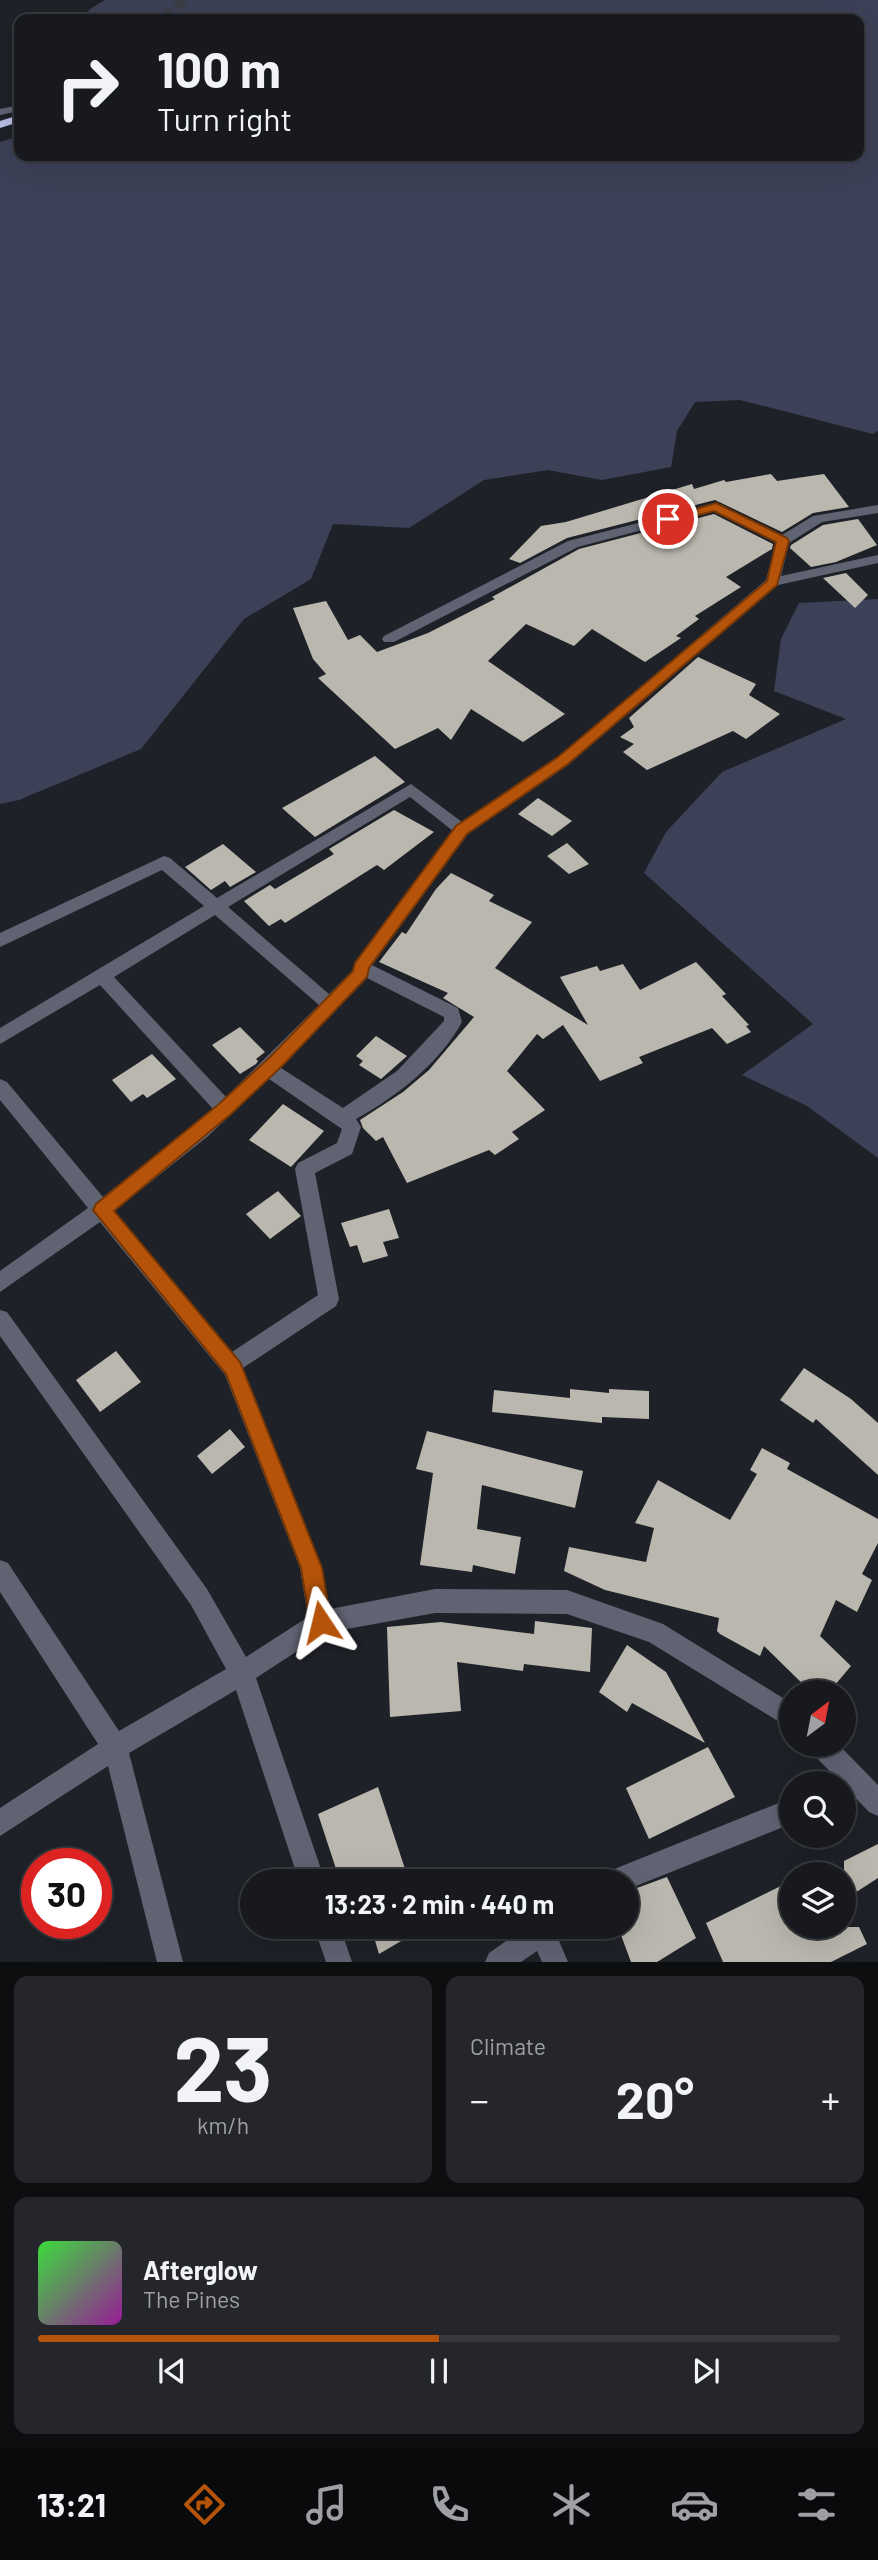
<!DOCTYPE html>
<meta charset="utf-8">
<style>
body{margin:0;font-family:Barlow,sans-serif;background:#24262b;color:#f1f3f6;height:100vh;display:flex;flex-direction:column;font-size:26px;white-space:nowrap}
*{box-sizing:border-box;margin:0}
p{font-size:23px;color:#9ea0a4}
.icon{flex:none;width:38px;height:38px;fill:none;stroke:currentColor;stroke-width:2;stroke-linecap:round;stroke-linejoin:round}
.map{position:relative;height:1962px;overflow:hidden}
.side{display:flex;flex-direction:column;gap:14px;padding:14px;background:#0d0e10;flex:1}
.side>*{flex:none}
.hud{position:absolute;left:14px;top:14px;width:850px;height:147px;border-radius:14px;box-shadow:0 7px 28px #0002,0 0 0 2px #36383c;background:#17191e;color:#f1f3f6;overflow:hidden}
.needle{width:46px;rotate:32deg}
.tools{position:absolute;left:779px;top:1680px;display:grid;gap:14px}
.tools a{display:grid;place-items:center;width:77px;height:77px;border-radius:50%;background:#17191e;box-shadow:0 7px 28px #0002,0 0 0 2px #36383c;font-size:35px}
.speed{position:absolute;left:21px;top:1848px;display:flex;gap:14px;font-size:35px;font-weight:700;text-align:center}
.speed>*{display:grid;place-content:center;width:91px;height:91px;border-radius:50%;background:#17191e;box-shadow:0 7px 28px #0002,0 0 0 2px #36383c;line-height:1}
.speed .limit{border:10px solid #d22;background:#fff;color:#111}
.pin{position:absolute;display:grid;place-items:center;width:60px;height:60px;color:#fff;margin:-30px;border:4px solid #fff;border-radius:50%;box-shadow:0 2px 7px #0007}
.me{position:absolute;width:77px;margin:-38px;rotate:350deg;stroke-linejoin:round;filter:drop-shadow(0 0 5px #0008)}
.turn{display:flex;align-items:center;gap:24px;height:147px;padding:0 28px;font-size:32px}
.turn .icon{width:91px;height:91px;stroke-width:2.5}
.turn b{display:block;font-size:49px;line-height:60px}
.big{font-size:52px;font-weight:700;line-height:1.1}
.side .tile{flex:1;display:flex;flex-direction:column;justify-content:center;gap:10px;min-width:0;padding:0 24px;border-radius:14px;background:#24262b}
.side .dial{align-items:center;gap:0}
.dial b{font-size:91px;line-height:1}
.song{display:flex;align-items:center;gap:21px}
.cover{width:84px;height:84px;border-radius:10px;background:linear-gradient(135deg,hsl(120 70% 55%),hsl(300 70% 35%))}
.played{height:7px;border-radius:4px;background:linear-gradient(90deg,#b45309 50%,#36383c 50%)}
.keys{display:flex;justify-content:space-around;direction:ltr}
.heat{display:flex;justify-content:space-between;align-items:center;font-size:38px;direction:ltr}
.side .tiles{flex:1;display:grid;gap:14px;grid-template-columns:1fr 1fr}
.tile:last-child{grid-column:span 2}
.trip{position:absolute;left:240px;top:1869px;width:399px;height:70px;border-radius:35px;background:#17191e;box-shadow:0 7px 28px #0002,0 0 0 2px #36383c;font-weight:700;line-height:70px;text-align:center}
.dock{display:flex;height:112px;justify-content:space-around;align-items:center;background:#090a0c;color:#9ea0a4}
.dock .icon{width:49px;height:49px}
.dock .current{color:#b45309}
.dock b{font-size:32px;color:#f1f3f6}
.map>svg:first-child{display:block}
</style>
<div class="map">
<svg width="878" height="1962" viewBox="0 0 878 1962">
<rect width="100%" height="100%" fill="#1f2128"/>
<path fill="#3d4157" d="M105 0H878V431L873 434 740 400 695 402 677 431 671 467 602 480 548 470 484 480 409 528 333 524 311 579 244 619 141 749 19 800 0 804V142L19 136V156H859V19H82L90 9Z
M878 599V1158L807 1106 742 1075 813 1024 644 873 666 832 722 772 846 719 774 691 781 639 799 603Z"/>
<path fill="#bab8ae" d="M771 474 777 481 824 474 849 507 813 513 782 532 715 500 567 538 520 563 509 559 541 526 566 522 692 484 694 489 724 480 726 482Z
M714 514 773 544 772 549 726 577 741 587 695 616 699 619 676 636 681 638 645 662 592 629 574 646 526 624 488 661 565 714 523 742 471 709 451 740 438 728 395 749 318 678 326 674 313 659 293 608 326 601 348 640 360 635 377 652 428 633 495 599 492 597 579 549Z
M858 519 877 545 836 562 811 567 790 548 791 545 823 525Z
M846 573 868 595 855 608 823 578Z
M698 657 756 684 749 695 780 714 746 739 733 731 647 770 623 752 634 744 620 737 634 727 629 718Z
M375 756 405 782 315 837 282 808Z
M538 798 553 808 572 821 552 836 518 814Z
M394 810 434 832 384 870 377 865 285 923 281 919 269 926 244 901 270 885 275 889 334 854 329 849Z
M567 843 589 864 569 874 547 856Z
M223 844 256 872 230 887 225 881 211 890 185 867Z
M451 873 494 895 489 901 532 922 495 968 588 1025 560 977 597 966 600 971 623 964 640 990 696 962 726 994 722 996 749 1025 746 1026 751 1032 727 1044 712 1028 639 1057 643 1063 600 1081 563 1025 543 1039 537 1034 507 1071 545 1110 512 1132 519 1139 495 1155 489 1150 407 1183 383 1137 376 1141 363 1128 360 1120 403 1092 429 1070 474 1017 443 998 448 993 379 962 402 932 406 934 436 889Z
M240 1027 265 1052 256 1059 258 1061 256 1064 240 1074 212 1045Z
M376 1036 407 1056 381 1079 359 1065 363 1061 356 1056Z
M152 1054 176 1079 147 1098 143 1094 131 1102 112 1080Z
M283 1104 324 1131 291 1167 249 1140Z
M278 1191 301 1216 270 1239 246 1214Z
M389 1209 399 1238 383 1242 388 1256 363 1263 357 1245 350 1247 341 1223Z
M116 1351 141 1382 100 1412 76 1380Z
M804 1368 851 1399 878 1423V1475L816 1419 813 1423 780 1400Z
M570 1389 609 1393V1389L649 1391V1419L602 1417V1423L492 1412 494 1390 570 1398Z
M230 1429 245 1447 212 1474 197 1456Z
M427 1431 583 1471 575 1508 482 1485 477 1529 521 1537 515 1574 473 1565 472 1572 420 1565 433 1473 416 1469Z
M762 1448 790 1463 787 1469 878 1519V1543L862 1574 872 1580 857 1612 836 1600 820 1636 851 1666 829 1692H811L764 1646 760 1656 720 1634 717 1631 719 1618 605 1590 564 1571 569 1547 646 1562 654 1528 635 1523 658 1480 730 1520 757 1474 750 1470Z
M535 1621 592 1628 590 1672 524 1664 523 1671 457 1662 461 1711 390 1717 387 1627 441 1622 534 1634Z
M627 1645 666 1672 705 1743 632 1703 627 1712 599 1692Z
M708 1747 735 1797 649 1839 626 1788Z
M378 1787 409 1881H340L318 1814Z
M878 1844V1878L844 1900V1861Z
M667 1877 696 1938 657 1962H631L618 1927H626V1892Z
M791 1881V1927H859L867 1944 831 1962H723L706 1923Z
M371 1927H425L379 1954Z"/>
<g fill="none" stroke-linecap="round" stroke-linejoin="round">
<path stroke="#3c3e45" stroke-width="11" stroke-dasharray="11 6" stroke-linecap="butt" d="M164 19 183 0"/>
<path fill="#606372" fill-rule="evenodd" d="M19 105V111L0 115V109Z
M716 503 782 535 813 516 878 505V513L822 522 789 543 781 576 878 555V563L778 585 568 765 468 834 372 965 458 1008 462 1022C440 1063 396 1097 356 1119L361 1127 352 1154 315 1173 339 1299 336 1306 243 1368 322 1568 330 1609 435 1589 567 1590 663 1624 791 1703V1729L649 1642 567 1614 435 1613 325 1633 256 1678 325 1881H299L236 1690 129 1753 183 1962H157L108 1766 0 1836V1808L98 1744 0 1592V1560L8 1563 119 1731 226 1669 191 1605 0 1336V1310L7 1312 207 1589 246 1657 308 1617 300 1568 225 1375 100 1222 0 1292V1271L88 1208 0 1100V1079L7 1082 103 1197 213 1109 100 985 0 1044V1028L204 906 162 870 0 947V933L164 856 170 858 217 898 411 784 462 822 558 757 766 580 776 543 714 511 578 547 394 642H384L382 639 384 636 568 541ZM410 797 453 831 355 962 353 970 329 994 228 907ZM215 915 319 1005 226 1097 114 977ZM367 978 444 1017V1021L397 1071 343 1108 281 1068ZM269 1079 342 1129 337 1143 298 1163 295 1169 318 1295 232 1352 114 1211 207 1137Z
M810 1745H839L878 1785V1816L869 1812 813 1754Z
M791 1798V1824L626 1890V1881H603L607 1872Z
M314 1927H340L352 1962H326Z
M526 1927H561L557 1936 568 1962H542L537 1951 521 1962H485L489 1953Z"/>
<path fill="#b8bfe5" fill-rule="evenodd" d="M19 115V122L0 128V121Z"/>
</g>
<path fill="#b45309" stroke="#753606" stroke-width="2" d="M716 503 787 538 789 541 777 585 568 764 467 834 369 968 367 977 282 1066 231 1114 114 1211 240 1362 322 1568 331 1622 328 1629 321 1633 313 1629 310 1622 301 1568 226 1374 93 1210 96 1204 219 1104 270 1057 353 971 355 963 456 826 558 757 767 581 776 542 714 511 668 523 662 519Z"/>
</svg>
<div class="tools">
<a><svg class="needle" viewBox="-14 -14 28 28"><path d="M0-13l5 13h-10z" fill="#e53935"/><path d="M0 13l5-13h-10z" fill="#9ea0a4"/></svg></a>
<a><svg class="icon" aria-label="search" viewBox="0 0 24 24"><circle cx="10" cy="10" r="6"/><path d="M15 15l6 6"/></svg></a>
<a><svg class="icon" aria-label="layers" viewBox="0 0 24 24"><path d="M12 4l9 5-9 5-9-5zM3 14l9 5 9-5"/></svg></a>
</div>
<div class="speed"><div class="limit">30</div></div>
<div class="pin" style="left:668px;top:519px;background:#d93025"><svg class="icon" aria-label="arrive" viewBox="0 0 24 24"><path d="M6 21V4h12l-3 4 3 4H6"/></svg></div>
<svg class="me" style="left:321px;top:1622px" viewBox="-20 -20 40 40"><path d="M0-17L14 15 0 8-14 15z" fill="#b45309" stroke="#fff" stroke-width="4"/></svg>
<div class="trip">13:23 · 2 min · 440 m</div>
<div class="hud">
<div class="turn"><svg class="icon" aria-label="right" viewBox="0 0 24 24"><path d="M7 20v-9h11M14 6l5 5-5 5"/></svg><div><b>100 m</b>Turn right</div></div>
</div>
</div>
<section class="side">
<div class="tiles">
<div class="tile dial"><b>23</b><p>km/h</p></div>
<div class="tile"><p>Climate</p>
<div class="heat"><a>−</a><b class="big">20°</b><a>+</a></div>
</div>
<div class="tile">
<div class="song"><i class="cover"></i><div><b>Afterglow</b><p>The Pines</p></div></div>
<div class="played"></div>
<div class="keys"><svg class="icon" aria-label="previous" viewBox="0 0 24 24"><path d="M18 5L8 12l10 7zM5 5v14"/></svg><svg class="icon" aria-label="pause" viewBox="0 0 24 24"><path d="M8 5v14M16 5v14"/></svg><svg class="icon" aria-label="next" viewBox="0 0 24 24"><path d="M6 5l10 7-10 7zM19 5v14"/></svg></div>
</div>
</div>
</section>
<nav class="dock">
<b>13:21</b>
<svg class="icon current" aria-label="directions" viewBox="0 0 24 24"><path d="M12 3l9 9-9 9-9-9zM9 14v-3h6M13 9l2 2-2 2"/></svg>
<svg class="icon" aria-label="music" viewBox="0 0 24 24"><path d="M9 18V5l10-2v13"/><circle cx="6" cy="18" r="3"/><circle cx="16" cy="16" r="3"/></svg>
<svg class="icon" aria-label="phone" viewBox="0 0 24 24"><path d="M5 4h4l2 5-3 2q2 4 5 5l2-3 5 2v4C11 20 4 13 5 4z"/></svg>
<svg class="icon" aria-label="climate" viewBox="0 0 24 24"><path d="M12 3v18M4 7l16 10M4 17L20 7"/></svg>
<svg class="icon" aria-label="car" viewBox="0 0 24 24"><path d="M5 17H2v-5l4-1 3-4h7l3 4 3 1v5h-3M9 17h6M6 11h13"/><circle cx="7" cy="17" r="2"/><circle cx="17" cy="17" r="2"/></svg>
<svg class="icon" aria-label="filters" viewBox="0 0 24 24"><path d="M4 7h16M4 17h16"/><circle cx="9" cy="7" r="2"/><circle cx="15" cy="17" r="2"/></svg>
</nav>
